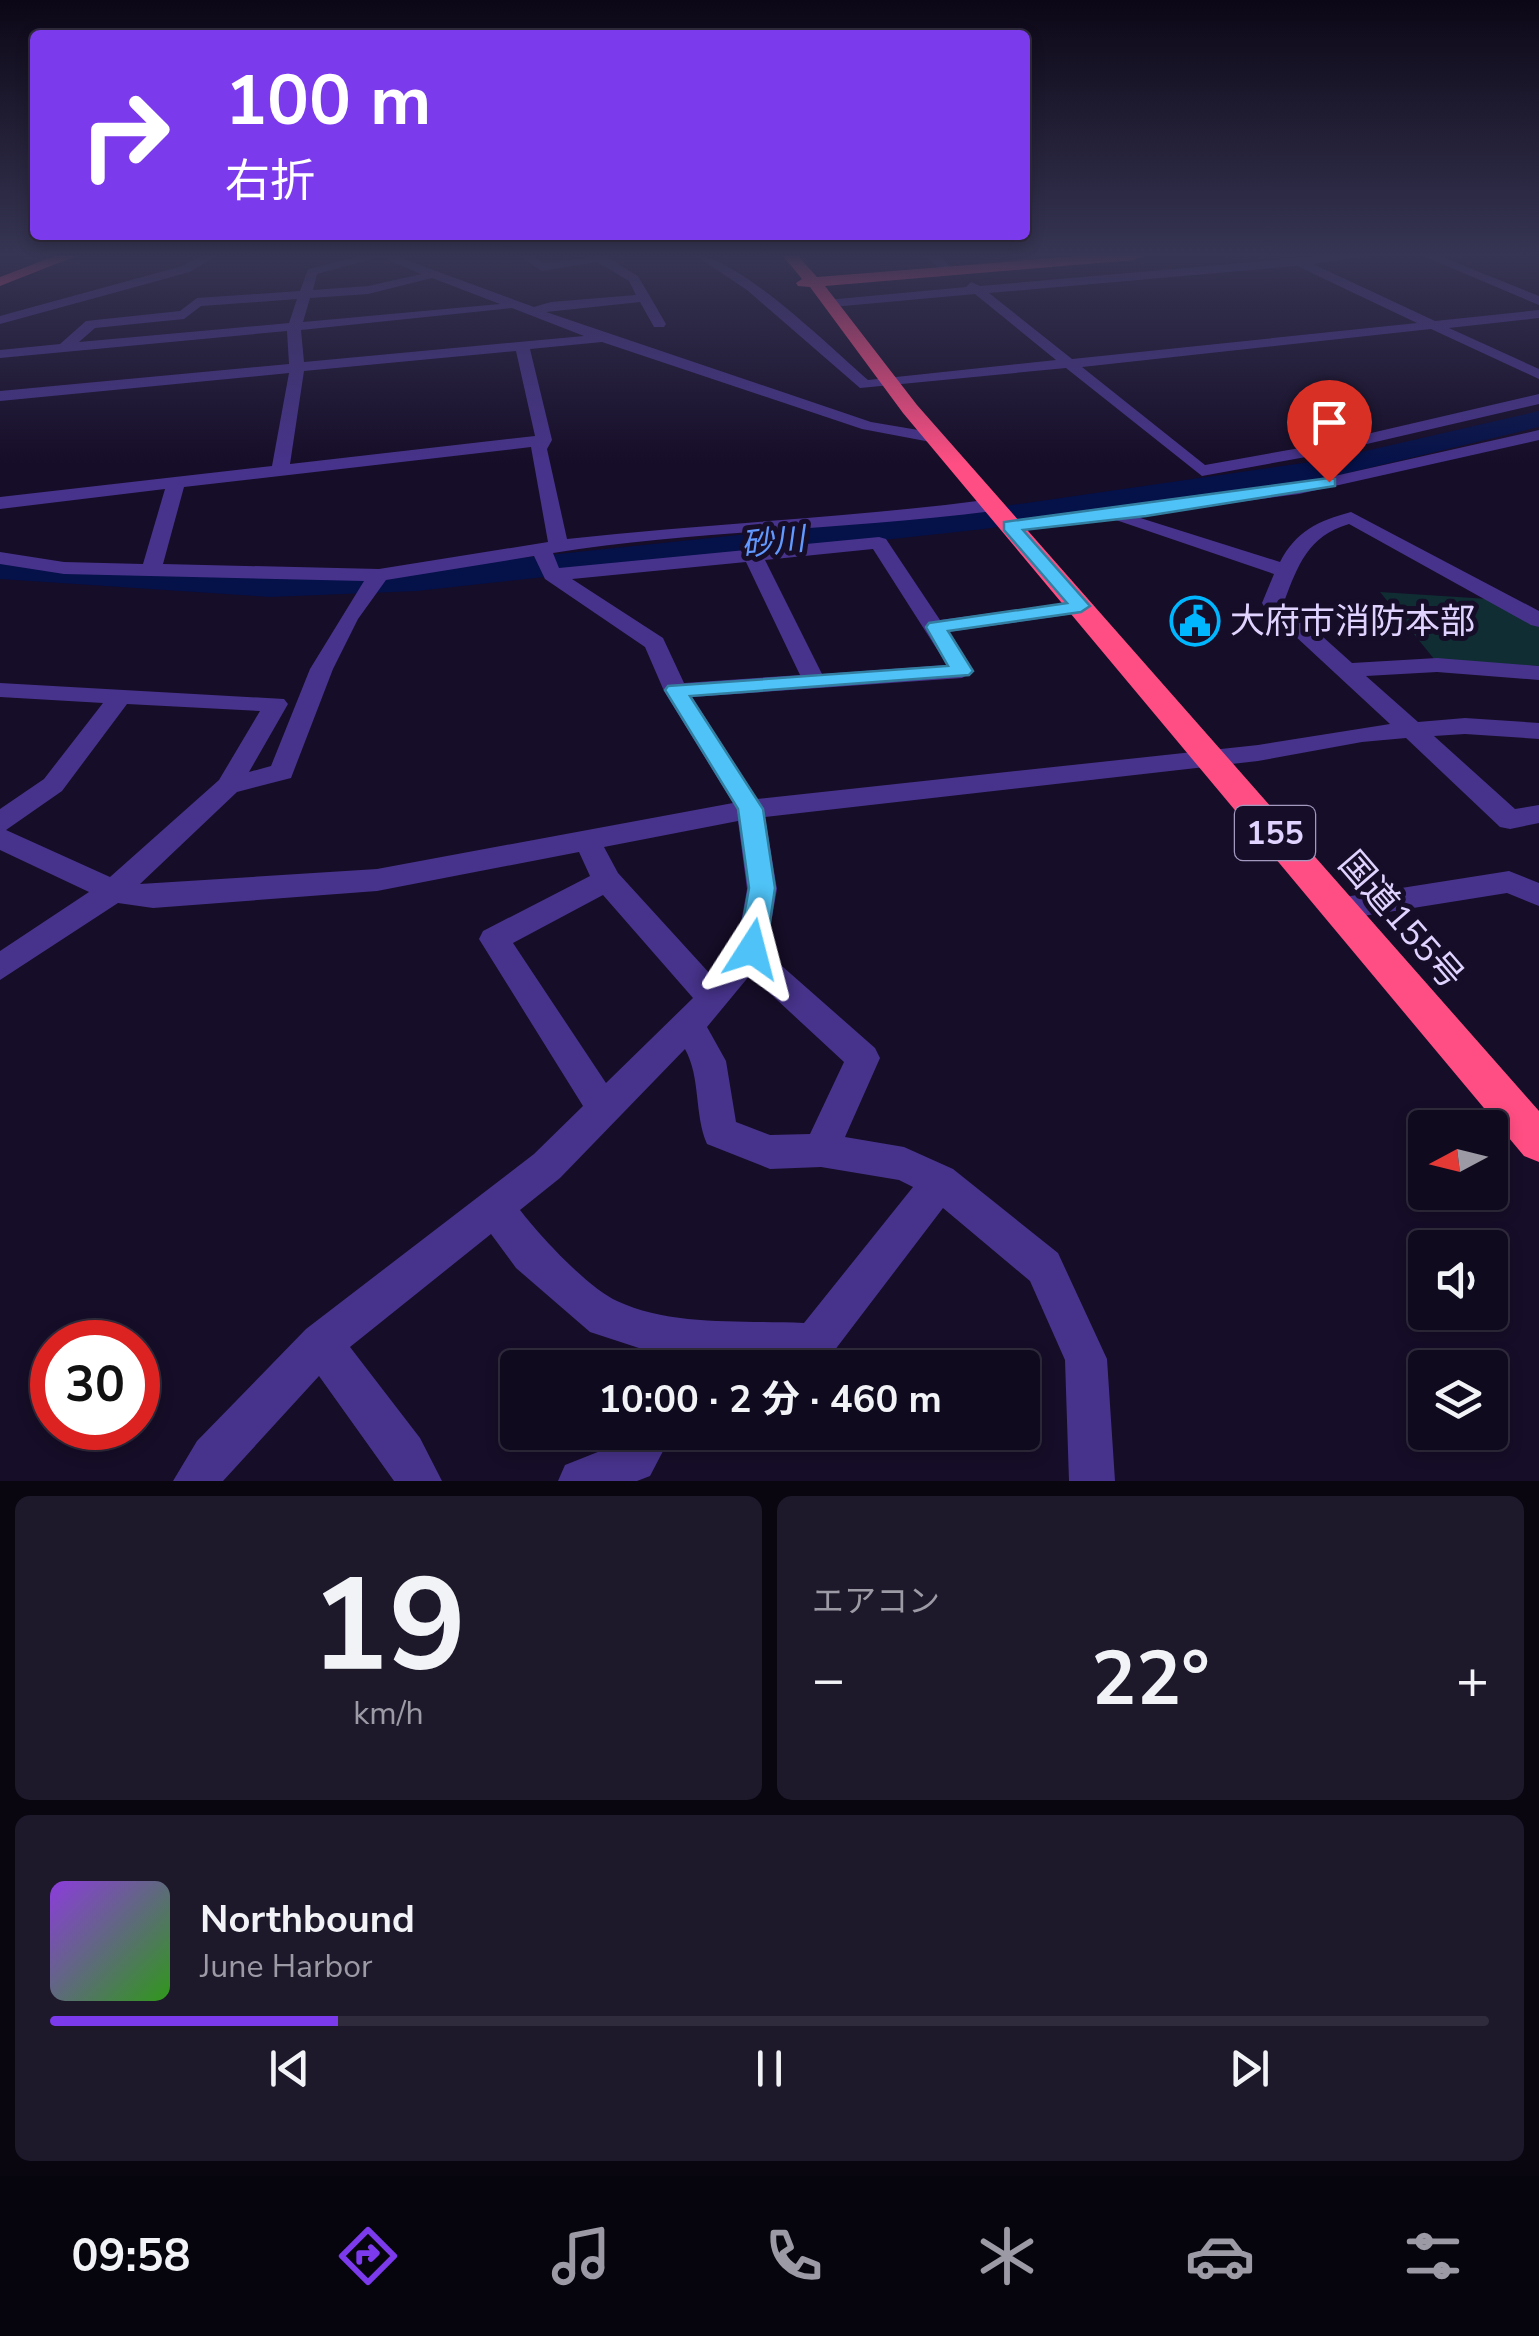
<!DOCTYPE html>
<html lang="ja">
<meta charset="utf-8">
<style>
body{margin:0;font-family:"Nunito Sans","Noto Sans JP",sans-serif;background:#1e182b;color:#f1f3f6;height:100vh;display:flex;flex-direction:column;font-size:38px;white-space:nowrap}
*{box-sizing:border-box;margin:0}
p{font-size:32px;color:#9c9aa4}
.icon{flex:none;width:55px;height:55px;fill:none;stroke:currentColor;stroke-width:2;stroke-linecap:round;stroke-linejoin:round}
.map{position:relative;height:1481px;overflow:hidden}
.panel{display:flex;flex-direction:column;gap:15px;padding:15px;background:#090610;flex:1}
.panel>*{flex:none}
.banner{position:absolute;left:30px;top:30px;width:1000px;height:210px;border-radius:10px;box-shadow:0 5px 15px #0003,0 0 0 2px #302b3c;background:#7c3aed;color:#fff;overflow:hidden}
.needle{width:65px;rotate:263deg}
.controls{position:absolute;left:1408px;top:1110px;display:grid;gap:20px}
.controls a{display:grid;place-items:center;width:100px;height:100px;border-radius:10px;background:#100a1e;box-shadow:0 5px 15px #0003,0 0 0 2px #302b3c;font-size:50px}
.speed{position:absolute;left:30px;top:1320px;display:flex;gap:20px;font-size:50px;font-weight:700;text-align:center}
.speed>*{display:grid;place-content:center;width:130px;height:130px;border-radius:50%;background:#100a1e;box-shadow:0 5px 15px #0003,0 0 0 2px #302b3c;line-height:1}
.speed .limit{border:15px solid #d22;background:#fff;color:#111}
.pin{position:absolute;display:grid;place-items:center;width:85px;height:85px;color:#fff;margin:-102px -42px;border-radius:50% 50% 50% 0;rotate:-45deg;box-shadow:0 0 10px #0007}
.pin .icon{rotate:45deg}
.me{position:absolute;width:110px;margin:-55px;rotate:9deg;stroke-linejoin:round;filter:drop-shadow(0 0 8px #0008)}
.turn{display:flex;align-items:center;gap:35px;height:210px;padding:0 30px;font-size:45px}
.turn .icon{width:130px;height:130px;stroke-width:2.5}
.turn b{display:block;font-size:70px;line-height:85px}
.big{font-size:75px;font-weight:700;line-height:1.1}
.panel .widget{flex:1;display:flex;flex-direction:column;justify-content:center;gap:15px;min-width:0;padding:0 35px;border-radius:15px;background:#1e182b}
.panel .dial{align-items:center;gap:0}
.dial b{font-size:130px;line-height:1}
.song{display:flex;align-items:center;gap:30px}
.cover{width:120px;height:120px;border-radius:15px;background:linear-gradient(135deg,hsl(270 70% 55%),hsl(110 70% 35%))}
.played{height:10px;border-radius:5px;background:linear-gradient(90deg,#7c3aed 20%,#302b3c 20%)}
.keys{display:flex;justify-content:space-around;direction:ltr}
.heat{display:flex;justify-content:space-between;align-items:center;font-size:55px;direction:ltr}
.panel .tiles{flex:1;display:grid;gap:15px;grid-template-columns:1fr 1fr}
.widget:last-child{grid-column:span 2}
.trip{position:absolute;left:500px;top:1350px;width:540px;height:100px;border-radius:10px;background:#100a1e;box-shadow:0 5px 15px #0003,0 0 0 2px #302b3c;font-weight:700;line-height:100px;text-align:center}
.dock{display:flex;height:160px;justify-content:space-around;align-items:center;background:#06040c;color:#9c9aa4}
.dock .icon{width:70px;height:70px}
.dock .current{color:#7c3aed}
.dock b{font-size:45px;color:#f1f3f6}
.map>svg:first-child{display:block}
</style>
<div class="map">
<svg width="1539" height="1481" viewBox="0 0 1539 1481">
<rect width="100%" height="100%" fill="#160d28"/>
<path fill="#0f2d32" d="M1380 592 1489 599 1539 627V666L1434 659Z"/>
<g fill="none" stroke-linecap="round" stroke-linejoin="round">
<path fill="#051149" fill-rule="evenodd" d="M1539 411V427L1331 477 984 529 417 591 270 597 0 579V559L270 575 417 569 984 509 1331 459Z"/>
<path fill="#47338b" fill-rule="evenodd" d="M201 256H216L190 272 0 324V316L182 266Z
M360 256H396L534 307 551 302 636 295 629 281 597 262 542 271 519 256H533L544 263 605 256 638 276 666 324 664 327H654L640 302 546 312 871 422 936 433 944 438 936 443 862 429 602 342 530 349 552 440 547 449 567 539C709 523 852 518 993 499L1002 505 993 511C847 530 698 530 553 553L559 568 879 537 886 539 940 620 1081 601 1092 607 1081 613 948 632 974 671 962 678 692 697 757 799 1258 745 1390 724 1265 608 1262 603 1274 574 1113 519 1011 532 1001 526 1011 520 1299 484 1539 430V440L1299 494 1134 516 1280 562C1296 531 1318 521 1351 512L1539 611V627L1531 625 1349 524C1308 536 1298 565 1284 602L1352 663 1437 658 1539 666V680L1437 672 1366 676 1418 722 1465 718 1539 723V739L1465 734 1434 736 1515 809 1539 805V823L1510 829 1500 827 1406 738 1362 742 1258 761 765 817 777 889 766 952 875 1048 880 1058 845 1137 904 1147 953 1169 1058 1253 1107 1359 1115 1481H1069L1065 1360 1030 1281 943 1208 828 1359 813 1365 686 1358 685 1368H643L645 1350 590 1332 516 1268 491 1234 350 1347 420 1438 442 1481H394L319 1376 223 1481H173L197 1441 306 1329 534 1154 583 1106 479 939 483 931 590 876 579 852 377 891 153 908 118 903 0 980V951L89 892 0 850V809L44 779 103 703 0 697V683L284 699 288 704 249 772 271 766 310 669 364 581 64 574 0 564V552L64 562 143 564 165 489 0 509V497L272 466 289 373 0 401V391L289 364 287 331 0 358V350L60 344 86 321 180 311 197 298 300 291 308 269ZM380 257 421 274 368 286 313 290 317 274ZM432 278 500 304 303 322 310 298 368 294ZM297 299 289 323 79 342 95 328 184 319 201 306ZM512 308 584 336 304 362 301 330ZM516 351 535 436 290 464 304 371ZM531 447 548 542 379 569 163 564 184 487ZM873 549 947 665 822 674 765 560ZM534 556 545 579 645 647 664 691 733 803 377 869 140 884 237 792 291 778 333 669 358 619 386 580ZM746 562 800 675 684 683 663 638 572 579ZM127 704 260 711 219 780 110 877 6 830 62 791ZM738 821 747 889 737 945 712 976 618 873 604 847ZM603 895 693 998 606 1083 513 943ZM750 975 844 1062 810 1134 770 1135 736 1122 726 1061 707 1027ZM685 1049C701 1078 694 1114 707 1144L770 1169 821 1167 899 1180 913 1187 804 1323C745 1320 672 1327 617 1301 588 1288 540 1236 520 1210L560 1178Z
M696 256C738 256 833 350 868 380L1056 360 975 294 832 307 827 306V300L966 287 971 282 980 286 1321 256H1365L1313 264 1435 321 1539 310V318L1449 328 1539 369V379L1431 329 1082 367 1205 465 1328 443 1539 394V404L1328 453 1202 476 1066 368 860 388 747 290ZM1297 266 1417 323 1072 359 989 293Z
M925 256H939L951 267 941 270Z
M1423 256H1440L1539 296V305Z
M1509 871 1539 883V906L1507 893 1338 920 1328 917 1323 909 1328 901 1338 898Z
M625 1432H673L650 1476 637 1481H558L565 1465 618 1444Z"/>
<path fill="#ff4e83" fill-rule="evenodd" d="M55 256H76L0 286V277Z
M783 256H798L817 277 1079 256H1141L1134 260 825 286 917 405 1539 1111V1162L1524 1156 903 413 810 287 798 286 796 283 802 279Z"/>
</g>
<linearGradient id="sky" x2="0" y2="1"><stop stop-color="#0c0716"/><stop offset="0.55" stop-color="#363553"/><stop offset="1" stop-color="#363553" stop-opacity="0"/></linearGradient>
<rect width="1539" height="464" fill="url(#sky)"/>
<path fill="#4fc3f7" stroke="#337fa1" stroke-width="2.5" d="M1329 478 1335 479V486L1146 516 1023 530 1090 606 1081 612 948 631 973 671 969 675 690 696 763 809 775 888 766 949 762 957 752 960 742 957 738 949 749 888 738 809 665 690 668 686 948 666 926 627 929 623 1067 603 1004 530V522Z"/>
<defs>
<g id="civic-ring" transform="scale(2.5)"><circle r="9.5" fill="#160d28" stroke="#00b6fe" stroke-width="1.5"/><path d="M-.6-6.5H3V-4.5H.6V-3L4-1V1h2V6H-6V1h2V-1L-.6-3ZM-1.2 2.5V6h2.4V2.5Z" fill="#00b6fe"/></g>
</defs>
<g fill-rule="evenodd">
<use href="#civic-ring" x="1195" y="621"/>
</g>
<g text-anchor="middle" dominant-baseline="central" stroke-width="10" stroke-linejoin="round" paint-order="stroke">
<g font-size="32" font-style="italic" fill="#6199ff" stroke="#160d28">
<text transform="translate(773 542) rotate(-6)">砂川</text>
</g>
<rect fill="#160d28" stroke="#a398be" stroke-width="2.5" x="1235" y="806" width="80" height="54" rx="8"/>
<g font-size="32" font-weight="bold" fill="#e0d3ff">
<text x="1275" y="833">155</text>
</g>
<g font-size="35" fill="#e0d3ff" stroke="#160d28" text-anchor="start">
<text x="1230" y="621">大府市消防本部</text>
</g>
<g font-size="35" fill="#e0d3ff" stroke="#160d28">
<text transform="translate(1401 920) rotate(49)">国道155号</text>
</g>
</g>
</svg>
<div class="controls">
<a><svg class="needle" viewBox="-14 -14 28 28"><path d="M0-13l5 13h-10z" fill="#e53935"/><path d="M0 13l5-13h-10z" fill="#9c9aa4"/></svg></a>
<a><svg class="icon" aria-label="sound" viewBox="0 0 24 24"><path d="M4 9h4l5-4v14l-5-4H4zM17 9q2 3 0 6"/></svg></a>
<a><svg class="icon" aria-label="layers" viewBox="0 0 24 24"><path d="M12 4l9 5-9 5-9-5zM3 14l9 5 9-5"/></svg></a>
</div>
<div class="speed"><div class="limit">30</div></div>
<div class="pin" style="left:1329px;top:482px;background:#d93025"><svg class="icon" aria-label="arrive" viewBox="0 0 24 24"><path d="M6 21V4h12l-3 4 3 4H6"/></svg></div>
<svg class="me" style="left:752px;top:949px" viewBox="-20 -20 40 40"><path d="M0-17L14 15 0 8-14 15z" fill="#4fc3f7" stroke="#fff" stroke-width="4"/></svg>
<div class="trip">10:00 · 2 分 · 460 m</div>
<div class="banner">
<div class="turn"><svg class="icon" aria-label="right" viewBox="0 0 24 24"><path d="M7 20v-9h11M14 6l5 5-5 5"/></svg><div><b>100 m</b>右折</div></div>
</div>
</div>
<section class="panel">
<div class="tiles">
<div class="widget dial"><b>19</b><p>km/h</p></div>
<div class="widget"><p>エアコン</p>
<div class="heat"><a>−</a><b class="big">22°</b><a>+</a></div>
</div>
<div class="widget">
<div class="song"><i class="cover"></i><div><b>Northbound</b><p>June Harbor</p></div></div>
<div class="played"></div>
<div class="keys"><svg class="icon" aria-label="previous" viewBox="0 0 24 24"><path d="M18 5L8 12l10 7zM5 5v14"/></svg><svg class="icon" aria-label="pause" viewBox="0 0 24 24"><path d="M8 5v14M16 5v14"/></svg><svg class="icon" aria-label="next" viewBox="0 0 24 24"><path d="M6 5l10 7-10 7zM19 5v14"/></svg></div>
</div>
</div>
</section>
<nav class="dock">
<b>09:58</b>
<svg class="icon current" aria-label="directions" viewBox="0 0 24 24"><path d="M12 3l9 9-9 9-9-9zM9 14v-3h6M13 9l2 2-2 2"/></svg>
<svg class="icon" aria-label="music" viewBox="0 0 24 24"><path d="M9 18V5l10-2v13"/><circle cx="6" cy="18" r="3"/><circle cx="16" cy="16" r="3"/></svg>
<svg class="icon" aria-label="phone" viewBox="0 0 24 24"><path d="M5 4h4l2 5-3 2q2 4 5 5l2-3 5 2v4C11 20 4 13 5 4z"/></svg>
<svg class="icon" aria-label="climate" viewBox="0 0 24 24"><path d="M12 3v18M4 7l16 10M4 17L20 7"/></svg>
<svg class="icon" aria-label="car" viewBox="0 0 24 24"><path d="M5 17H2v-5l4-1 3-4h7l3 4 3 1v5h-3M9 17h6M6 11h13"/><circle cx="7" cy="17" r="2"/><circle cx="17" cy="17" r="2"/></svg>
<svg class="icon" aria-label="filters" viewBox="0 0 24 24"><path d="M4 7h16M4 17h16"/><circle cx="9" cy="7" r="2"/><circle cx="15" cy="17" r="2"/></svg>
</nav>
